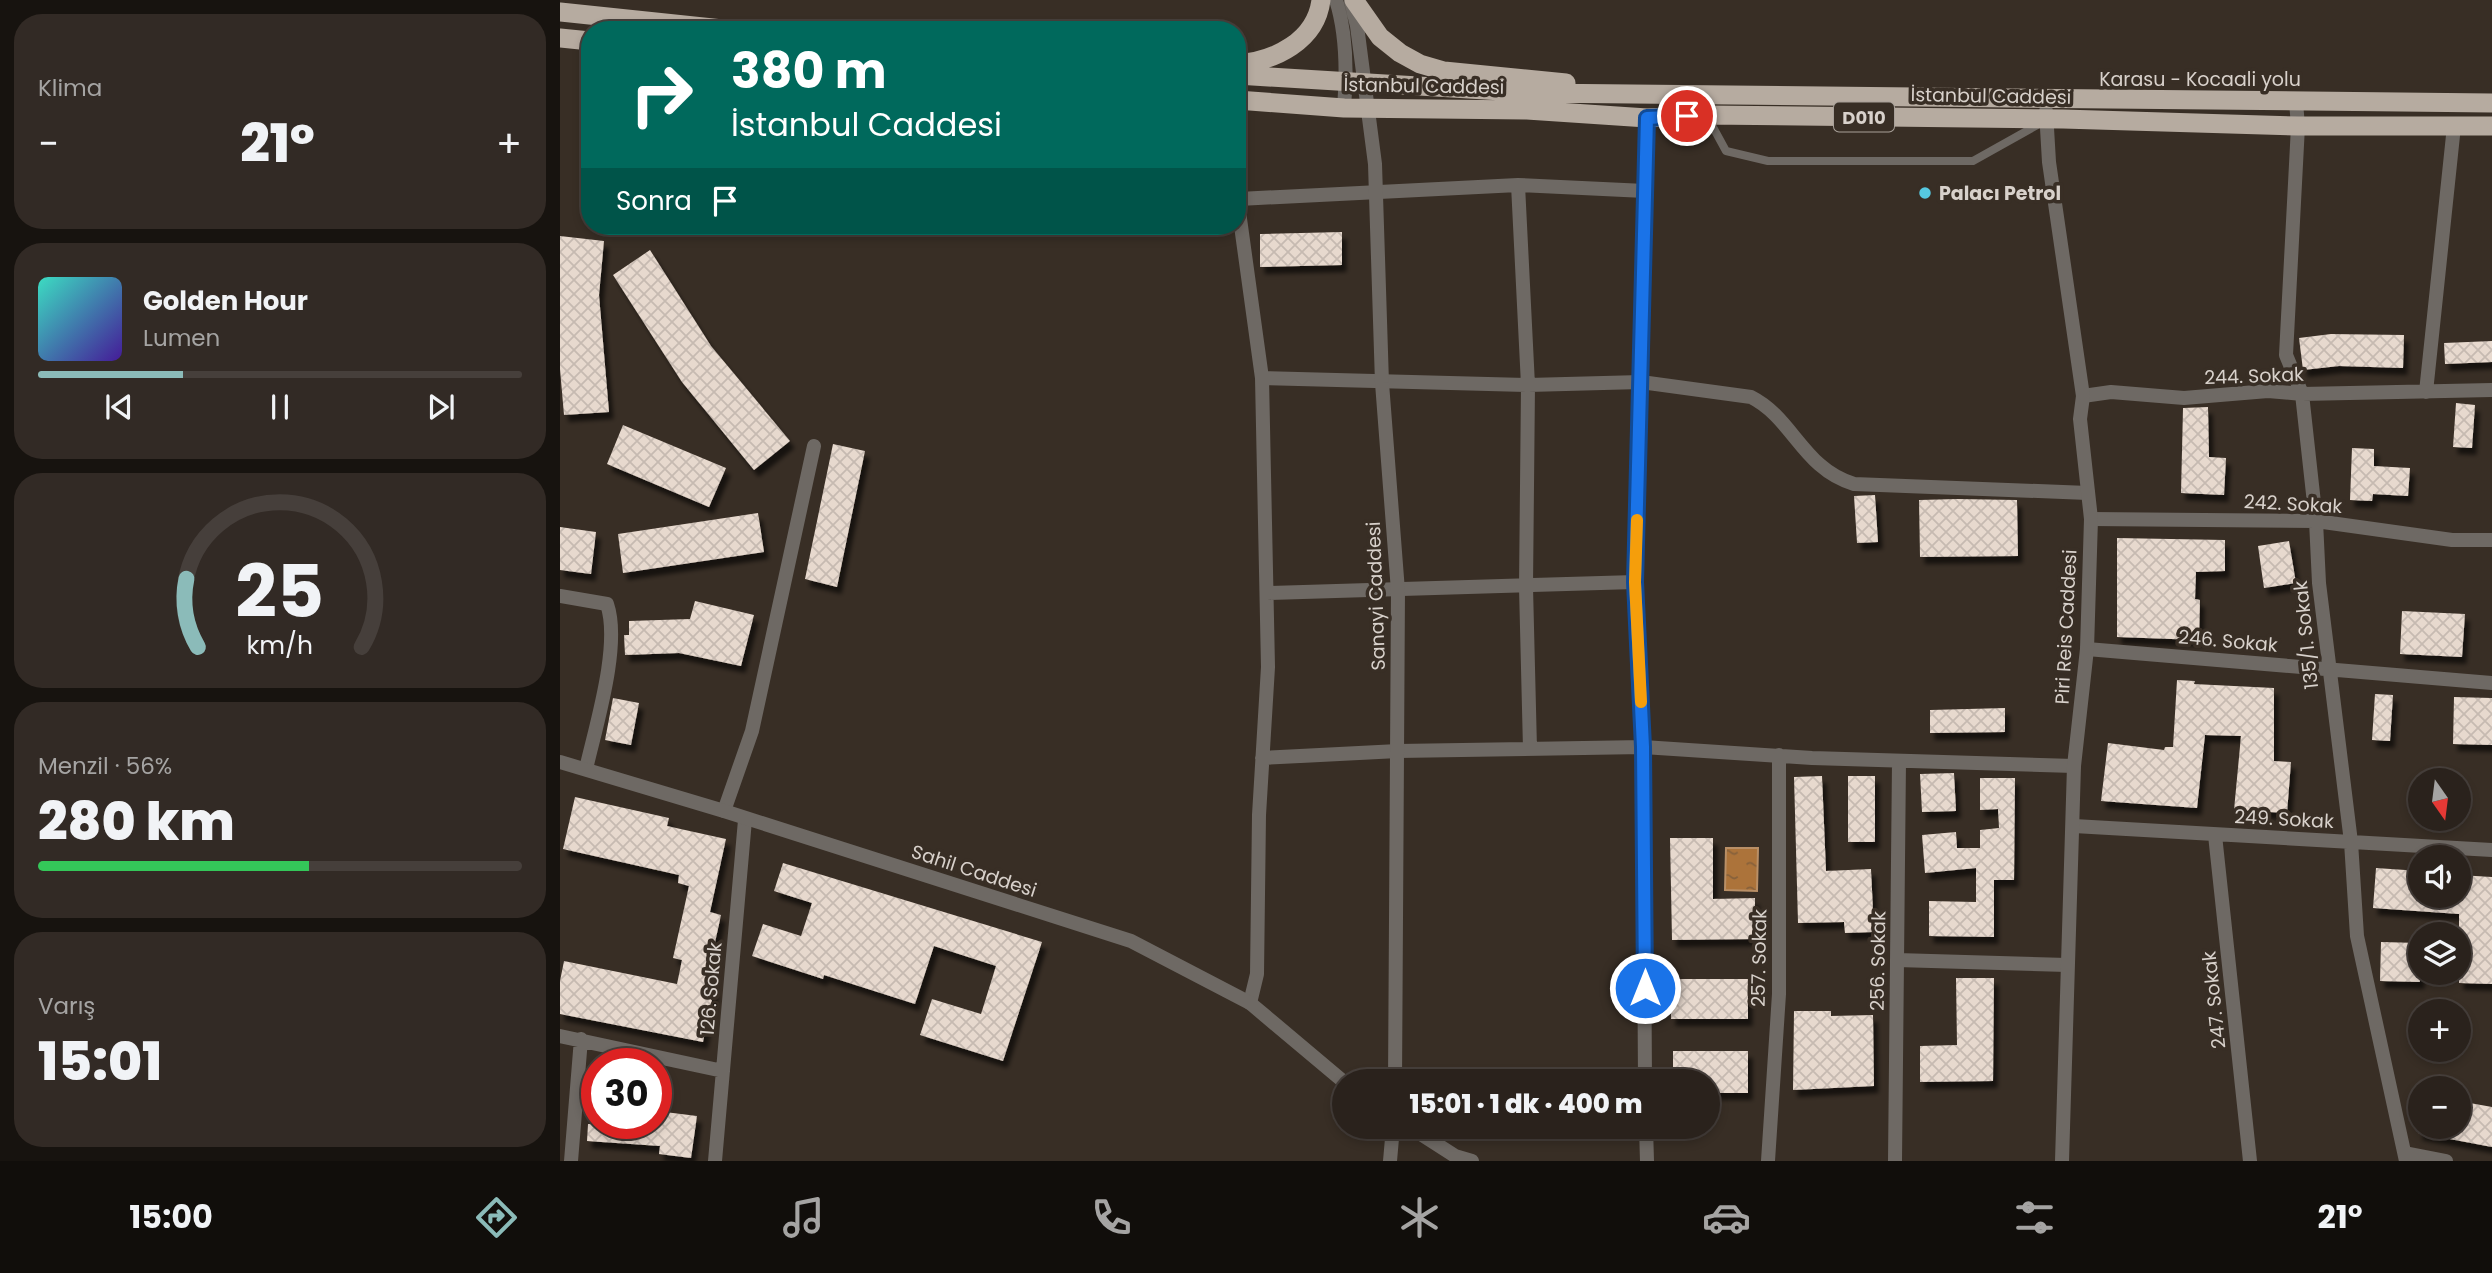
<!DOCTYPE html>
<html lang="tr">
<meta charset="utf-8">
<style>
body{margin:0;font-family:Poppins,sans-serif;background:#322a25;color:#f1f3f6;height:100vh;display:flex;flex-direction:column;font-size:26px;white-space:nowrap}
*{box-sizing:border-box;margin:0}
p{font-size:23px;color:#a5a4a3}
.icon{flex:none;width:38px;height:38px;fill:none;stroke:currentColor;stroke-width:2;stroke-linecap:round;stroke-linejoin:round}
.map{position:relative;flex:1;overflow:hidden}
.sheet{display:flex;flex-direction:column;gap:14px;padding:14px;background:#17130f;width:560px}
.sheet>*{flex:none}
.top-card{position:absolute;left:21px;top:21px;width:665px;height:214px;border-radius:28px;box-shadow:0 4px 10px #0003,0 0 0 2px #463f3b;background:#00695c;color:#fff;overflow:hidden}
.needle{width:46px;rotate:166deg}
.controls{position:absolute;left:1848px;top:768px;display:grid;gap:14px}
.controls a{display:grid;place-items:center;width:63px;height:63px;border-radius:50%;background:#2a221c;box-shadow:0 4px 10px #0003,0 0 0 2px #463f3b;font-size:35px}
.speed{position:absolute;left:21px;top:1048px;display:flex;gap:14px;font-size:35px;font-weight:700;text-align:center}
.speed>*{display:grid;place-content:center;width:91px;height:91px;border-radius:50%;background:#2a221c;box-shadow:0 4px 10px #0003,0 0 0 2px #463f3b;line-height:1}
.speed .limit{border:10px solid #d22;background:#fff;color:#111}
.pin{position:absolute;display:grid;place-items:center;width:60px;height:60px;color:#fff;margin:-30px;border:4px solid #fff;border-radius:50%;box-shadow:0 2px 7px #0007}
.me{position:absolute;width:77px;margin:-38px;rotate:0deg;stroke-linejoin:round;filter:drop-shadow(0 0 5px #0008)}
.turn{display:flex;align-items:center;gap:24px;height:147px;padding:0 35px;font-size:32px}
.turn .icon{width:91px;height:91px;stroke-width:2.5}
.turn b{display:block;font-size:49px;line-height:60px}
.then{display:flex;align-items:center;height:66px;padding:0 35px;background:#0003;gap:14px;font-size:26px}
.big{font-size:52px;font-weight:800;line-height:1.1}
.sheet .tile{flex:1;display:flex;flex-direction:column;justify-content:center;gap:10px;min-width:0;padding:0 24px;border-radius:28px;background:#322a25}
.sheet .dial{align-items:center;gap:0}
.dial svg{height:182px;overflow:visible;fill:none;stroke:#463f3b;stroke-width:7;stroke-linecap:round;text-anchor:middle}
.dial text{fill:#f1f3f6;stroke:none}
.song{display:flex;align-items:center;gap:21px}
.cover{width:84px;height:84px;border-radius:10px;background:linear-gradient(135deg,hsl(170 70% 55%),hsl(260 70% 35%))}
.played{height:7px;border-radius:4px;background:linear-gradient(90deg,#8bbbb9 30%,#463f3b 30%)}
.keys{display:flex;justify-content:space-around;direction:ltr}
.heat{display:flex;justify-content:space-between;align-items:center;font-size:38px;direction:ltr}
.charge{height:10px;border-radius:5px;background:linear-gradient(90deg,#34c759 56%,#463f3b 0)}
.trip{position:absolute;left:772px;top:1069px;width:388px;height:70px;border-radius:35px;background:#2a221c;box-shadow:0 4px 10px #0003,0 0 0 2px #463f3b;font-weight:800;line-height:70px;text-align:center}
.dock{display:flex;height:112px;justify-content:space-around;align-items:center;background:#110e0b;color:#a5a4a3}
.dock .icon{width:49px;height:49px}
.dock .on{color:#8bbbb9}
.dock b{font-size:32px;color:#f1f3f6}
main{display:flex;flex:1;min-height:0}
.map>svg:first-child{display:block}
</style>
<main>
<section class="sheet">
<div class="tile"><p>Klima</p>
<div class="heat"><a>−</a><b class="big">21°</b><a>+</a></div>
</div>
<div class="tile">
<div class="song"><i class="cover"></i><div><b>Golden Hour</b><p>Lumen</p></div></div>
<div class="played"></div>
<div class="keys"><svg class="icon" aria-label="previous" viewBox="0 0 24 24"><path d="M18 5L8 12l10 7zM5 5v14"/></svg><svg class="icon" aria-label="pause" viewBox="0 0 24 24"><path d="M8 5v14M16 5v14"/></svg><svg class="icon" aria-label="next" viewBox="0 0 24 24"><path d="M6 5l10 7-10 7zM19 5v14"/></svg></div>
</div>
<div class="tile dial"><svg viewBox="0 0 100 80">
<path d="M14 69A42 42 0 1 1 86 69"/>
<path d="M14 69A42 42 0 0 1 9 39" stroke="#8bbbb9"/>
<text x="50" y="56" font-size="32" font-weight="700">25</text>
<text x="50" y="72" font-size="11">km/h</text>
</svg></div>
<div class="tile"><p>Menzil · 56%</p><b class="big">280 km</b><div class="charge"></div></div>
<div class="tile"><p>Varış</p><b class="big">15:01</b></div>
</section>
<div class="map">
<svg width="1932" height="1161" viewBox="0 0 1932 1161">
<defs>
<pattern id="water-ripples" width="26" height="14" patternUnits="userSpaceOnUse" patternTransform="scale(1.75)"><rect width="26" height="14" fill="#ac733a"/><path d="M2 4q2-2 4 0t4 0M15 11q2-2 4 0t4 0" fill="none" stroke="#87613b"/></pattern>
<pattern id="building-cross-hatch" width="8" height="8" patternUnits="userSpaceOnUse" patternTransform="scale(1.75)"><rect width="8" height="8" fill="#e7d9ce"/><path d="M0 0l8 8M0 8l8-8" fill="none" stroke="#c6bab1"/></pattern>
<filter id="shadow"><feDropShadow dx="4.5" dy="7" stdDeviation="2" flood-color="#0009"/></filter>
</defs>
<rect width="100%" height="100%" fill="#382e25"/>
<path fill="url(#water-ripples)" stroke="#b98f66" stroke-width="2" d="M1166 848H1198L1197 891 1165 890Z"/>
<path fill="url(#building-cross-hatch)" filter="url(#shadow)" d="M782 232V265L700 267V234Z
M0 236 44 241 39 295 49 412 4 415 0 369Z
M90 250 151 346 230 441 194 470 122 382 53 275Z
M1771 334 1844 335 1843 368 1779 366 1743 370 1739 338Z
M1932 341V362L1885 364 1884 343Z
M1896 403 1915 405 1912 448 1893 447Z
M1648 407 1649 457 1666 458 1664 495 1621 493 1623 408Z
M63 425 166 468 149 507 47 464Z
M273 444 305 451 277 587 245 579Z
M1792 448 1814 449V466L1850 468 1848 496 1813 494 1812 501 1790 500Z
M1315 495 1318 542 1297 543 1294 496Z
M1397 499 1457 500 1458 556 1360 557 1359 500Z
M198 513 204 552 63 573 58 534Z
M0 527 36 532 31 574 0 570Z
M1557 538 1665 540V571L1636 572 1635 599 1640 600 1639 640 1557 637Z
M1729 541 1736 583 1704 588 1698 546Z
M135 601 194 615 181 666 119 653 65 655 64 635H69V621L130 619Z
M1842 611 1905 614 1902 657 1840 654Z
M1617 680 1635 681 1634 684 1714 688V761L1731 762 1727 813 1674 810 1681 736 1645 735 1637 808 1541 801 1548 743 1604 750 1605 747H1613Z
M1815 694 1833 695 1830 741 1812 740Z
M1894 697 1932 698V745L1893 744Z
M53 698 79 703 71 745 45 740Z
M1445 708V732L1370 733V710Z
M1394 773 1396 811 1362 812 1360 774Z
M1262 776 1266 871 1311 869 1314 932 1285 933 1284 922 1238 923 1234 777Z
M1288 776H1315V842H1288Z
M1420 778H1455L1454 880H1434V937L1369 936V901L1416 902V868L1365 873 1362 835 1396 832 1397 848H1420V830L1439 828 1438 809 1420 810Z
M15 797 109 818 107 826 166 839 150 912 161 915 145 988 154 990 143 1042 0 1014V981L4 961 117 984 122 960 113 958 129 886 118 883 119 875 3 849Z
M1110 838H1153V899L1195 898V939L1112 940Z
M223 863 482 942 443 1061 360 1035 372 999 421 1014 436 966 374 946 355 1004 264 975 263 979 192 956 203 924 241 936 252 903 214 891Z
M1816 868 1860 871V896H1899V875L1932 877V984L1899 983V914L1813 908Z
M1821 942 1860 943V982L1820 981Z
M1396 978H1434L1433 1081 1360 1082V1046L1397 1045Z
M1111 979H1188V1019H1111Z
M1234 1011H1271V1016L1313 1015 1314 1086 1233 1090Z
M1113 1051H1188V1093H1148V1082H1113Z
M1899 1101 1932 1107V1147L1858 1133 1859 1127H1899Z
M105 1112 137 1116 131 1158 99 1154 100 1146 27 1141 28 1124H103Z"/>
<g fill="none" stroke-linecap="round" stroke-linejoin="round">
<path stroke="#6e6964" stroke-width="8" d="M1148 118 1166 151 1208 161H1413L1479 124"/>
<path stroke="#6e6964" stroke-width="14" d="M1736 102 1738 126 1726 355 1742 394 1756 521 1759 583 1791 842 1797 936 1846 1161
M958 185 968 385 966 587 970 749
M677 197 702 378 708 667 699 815 697 974 690 1003
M679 199 958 185 1085 191
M702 378 968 385 1081 382 1191 397C1233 418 1243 469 1294 484L1528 493
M1866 392 1894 126
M1523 396 1551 392 1624 398 1708 391 1742 394 1932 390
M1531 519 1756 521 1892 540H1932
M707 593 1075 582
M0 596 47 604C61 645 36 725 26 769
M1527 649 1932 683
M702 758 838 751 1083 747 1252 758 1514 766
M164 811 192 731 254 446
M1514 826 1932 850
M1655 835 1690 1161
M1337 960 1507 965
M0 1036 163 1071
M1085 1082 1083 747 1075 582 1087 118
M1086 1127 1087 1161
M1845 1153 1886 1161
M11 1161 21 1039
M155 1161 185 820
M1208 1161 1219 994V755
M1335 1161 1339 761"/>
<path stroke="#6e6964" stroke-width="14" d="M776 0C787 35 787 72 784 108
M791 1 797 26 815 164 822 383 838 591 835 1082
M1486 111 1489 162 1523 396 1520 419 1531 519 1527 649 1514 766 1502 1161
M0 762 164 811 571 941 690 1003 784 1082
M850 1127 895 1156 912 1161
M830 1161 833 1127"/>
<path stroke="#b6aba0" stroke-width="19" d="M794 0 820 37 840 53 860 64 884 71 1006 83
M0 12 172 30
M0 38 30 41
M677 64C715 61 756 41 761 0
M677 75 974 93 1932 103
M677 100 784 108 967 110 1087 118 1147 115 1503 119 1738 126H1932"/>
</g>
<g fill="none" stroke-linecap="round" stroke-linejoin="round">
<g stroke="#114b97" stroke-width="18">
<path id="route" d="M1085 988 1083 747 1075 582 1087 118 1127 116"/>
</g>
<use href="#route" stroke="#1a73e8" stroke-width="12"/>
<path stroke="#f59e0b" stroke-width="12" d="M1077 520 1075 582 1081 702"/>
</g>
<circle fill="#56c9e1" stroke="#382e25" stroke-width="2.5" cx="1365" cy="193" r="7"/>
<g text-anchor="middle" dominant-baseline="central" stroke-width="7" stroke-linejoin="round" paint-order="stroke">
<rect fill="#382e25" stroke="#a8a099" stroke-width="2" x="1274" y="102.5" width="60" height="29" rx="5"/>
<g font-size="18" font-weight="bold" fill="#d8d1cb">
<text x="1304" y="117">D010</text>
</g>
<g font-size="19" fill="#d8d1cb" stroke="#382e25">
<text x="1640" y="79">Karasu - Kocaali yolu</text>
<text transform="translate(864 86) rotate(1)">İstanbul Caddesi</text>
<text transform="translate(1431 96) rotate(1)">İstanbul Caddesi</text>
<text transform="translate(1694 376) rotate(-2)">244. Sokak</text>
<text transform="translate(1733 504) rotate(3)">242. Sokak</text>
<text transform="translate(816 596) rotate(-92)">Sanayi Caddesi</text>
<text transform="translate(1506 627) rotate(-87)">Piri Reis Caddesi</text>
<text transform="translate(1746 635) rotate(-96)">135/1. Sokak</text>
<text transform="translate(1668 641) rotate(5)">246. Sokak</text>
<text transform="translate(1724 819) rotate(3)">249. Sokak</text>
<text transform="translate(414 871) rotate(18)">Sahil Caddesi</text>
<text transform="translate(1199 958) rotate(-89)">257. Sokak</text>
<text transform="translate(1318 961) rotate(-89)">256. Sokak</text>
<text transform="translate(151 989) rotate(-85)">126. Sokak</text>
<text transform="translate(1654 1000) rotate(-96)">247. Sokak</text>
</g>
<g font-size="19" font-weight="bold" fill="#d8d1cb" stroke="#382e25" text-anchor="start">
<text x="1379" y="193">Palacı Petrol</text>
</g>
</g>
</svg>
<div class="controls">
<a><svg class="needle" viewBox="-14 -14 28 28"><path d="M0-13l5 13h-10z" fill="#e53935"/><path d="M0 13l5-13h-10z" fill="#a5a4a3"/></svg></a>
<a><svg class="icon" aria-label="sound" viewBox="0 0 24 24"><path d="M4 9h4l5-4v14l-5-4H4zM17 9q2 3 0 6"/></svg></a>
<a><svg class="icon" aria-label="layers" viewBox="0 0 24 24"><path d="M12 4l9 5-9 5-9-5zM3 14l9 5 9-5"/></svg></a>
<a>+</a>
<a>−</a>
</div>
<div class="speed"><div class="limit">30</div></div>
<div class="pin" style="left:1127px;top:116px;background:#d93025"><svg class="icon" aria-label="arrive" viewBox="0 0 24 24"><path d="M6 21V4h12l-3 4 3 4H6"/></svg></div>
<svg class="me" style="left:1085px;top:988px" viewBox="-20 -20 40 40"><circle r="17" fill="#1a73e8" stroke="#fff" stroke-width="3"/><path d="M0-11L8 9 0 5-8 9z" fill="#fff"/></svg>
<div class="trip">15:01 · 1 dk · 400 m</div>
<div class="top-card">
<div class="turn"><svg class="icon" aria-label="right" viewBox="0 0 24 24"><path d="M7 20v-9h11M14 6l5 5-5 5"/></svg><div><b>380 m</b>İstanbul Caddesi</div></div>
<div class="then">Sonra<svg class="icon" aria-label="arrive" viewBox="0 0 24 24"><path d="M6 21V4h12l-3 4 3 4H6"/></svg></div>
</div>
</div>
</main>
<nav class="dock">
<b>15:00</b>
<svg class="icon on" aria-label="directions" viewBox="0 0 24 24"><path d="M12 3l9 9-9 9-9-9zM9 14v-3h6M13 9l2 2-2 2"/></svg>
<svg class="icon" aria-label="music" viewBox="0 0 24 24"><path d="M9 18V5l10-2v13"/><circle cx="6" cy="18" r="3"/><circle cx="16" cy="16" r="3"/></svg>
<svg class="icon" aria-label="phone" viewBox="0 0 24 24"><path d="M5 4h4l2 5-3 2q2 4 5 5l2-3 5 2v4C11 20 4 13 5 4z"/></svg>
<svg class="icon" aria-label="climate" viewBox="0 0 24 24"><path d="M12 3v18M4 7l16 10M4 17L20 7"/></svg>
<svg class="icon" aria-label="car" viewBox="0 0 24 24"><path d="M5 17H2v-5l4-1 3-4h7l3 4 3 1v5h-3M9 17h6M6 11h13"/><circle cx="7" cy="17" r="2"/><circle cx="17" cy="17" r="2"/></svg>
<svg class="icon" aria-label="filters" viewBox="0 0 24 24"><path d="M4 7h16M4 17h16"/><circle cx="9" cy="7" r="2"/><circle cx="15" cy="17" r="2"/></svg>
<b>21°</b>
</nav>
